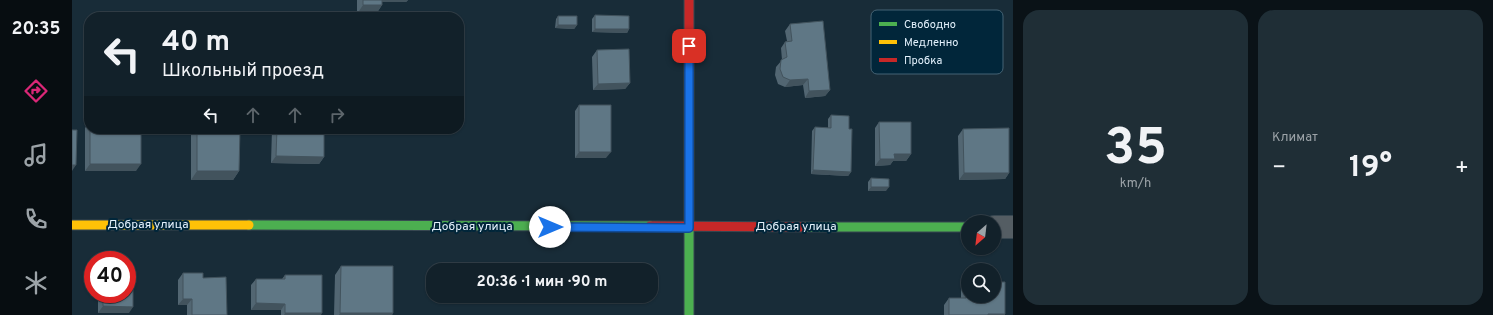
<!DOCTYPE html>
<html lang="ru">
<meta charset="utf-8">
<style>
body{margin:0;font-family:Overpass,sans-serif;background:#1f2e36;color:#f1f3f6;height:100vh;display:flex;flex-direction:column;font-size:15px;white-space:nowrap}
*{box-sizing:border-box;margin:0}
p{font-size:13px;color:#9ca3a8}
.icon{flex:none;width:22px;height:22px;fill:none;stroke:currentColor;stroke-width:2;stroke-linecap:round;stroke-linejoin:round}
.map{position:relative;flex:1;overflow:hidden}
.side{display:flex;flex-direction:column;gap:10px;padding:10px;background:#0a1217;width:480px}
.side>*{flex:none}
.guide{position:absolute;left:12px;top:12px;width:380px;height:122px;border-radius:16px;box-shadow:0 1px 3px #0004,0 0 0 1px #313e47;background:#12212a;color:#f1f3f6;overflow:hidden}
.needle{width:26px;rotate:208deg}
.controls{position:absolute;left:889px;top:215px;display:grid;gap:8px}
.controls a{display:grid;place-items:center;width:40px;height:40px;border-radius:50%;background:#12212a;box-shadow:0 1px 3px #0004,0 0 0 1px #313e47;font-size:20px}
.speed{position:absolute;left:12px;top:251px;display:flex;gap:8px;font-size:20px;font-weight:700;text-align:center}
.speed>*{display:grid;place-content:center;width:52px;height:52px;border-radius:50%;background:#12212a;box-shadow:0 1px 3px #0004,0 0 0 1px #313e47;line-height:1}
.speed .limit{border:6px solid #d22;background:#fff;color:#111}
.pin{position:absolute;display:grid;place-items:center;width:34px;height:34px;color:#fff;margin:-17px;border-radius:8px;box-shadow:0 2px 6px #0006}
.me{position:absolute;width:44px;margin:-22px;rotate:90deg;stroke-linejoin:round;filter:drop-shadow(0 0 3px #0008)}
.turn{display:flex;align-items:center;gap:14px;height:84px;padding:0 12px;font-size:18px}
.turn .icon{width:52px;height:52px;stroke-width:2.5}
.turn b{display:block;font-size:28px;line-height:34px}
.lanes{display:flex;align-items:center;height:38px;padding:0 12px;background:#0003;justify-content:center;gap:20px;direction:ltr}
.lanes .off{opacity:.35}
.big{font-size:30px;font-weight:700;line-height:1.1}
.side .card{flex:1;display:flex;flex-direction:column;justify-content:center;gap:6px;min-width:0;padding:0 14px;border-radius:16px;background:#1f2e36}
.side .dial{align-items:center;gap:0}
.dial b{font-size:52px;line-height:1}
.heat{display:flex;justify-content:space-between;align-items:center;font-size:22px;direction:ltr}
.side .tiles{flex:1;display:grid;gap:10px;grid-template-columns:repeat(2,1fr)}
.trip{position:absolute;left:354px;top:263px;width:232px;height:40px;border-radius:16px;background:#12212a;box-shadow:0 1px 3px #0004,0 0 0 1px #313e47;font-weight:700;line-height:40px;text-align:center}
main{display:flex;flex:1;min-height:0}
.menu{display:flex;flex-direction:column;width:72px;justify-content:space-around;align-items:center;background:#070d11;color:#9ca3a8}
.menu .icon{width:28px;height:28px}
.menu .active{color:#db2777}
.menu b{font-size:18px;color:#f1f3f6}
.map>svg:first-child{display:block}
</style>
<main>
<nav class="menu">
<b>20:35</b>
<svg class="icon active" aria-label="directions" viewBox="0 0 24 24"><path d="M12 3l9 9-9 9-9-9zM9 14v-3h6M13 9l2 2-2 2"/></svg>
<svg class="icon" aria-label="music" viewBox="0 0 24 24"><path d="M9 18V5l10-2v13"/><circle cx="6" cy="18" r="3"/><circle cx="16" cy="16" r="3"/></svg>
<svg class="icon" aria-label="phone" viewBox="0 0 24 24"><path d="M5 4h4l2 5-3 2q2 4 5 5l2-3 5 2v4C11 20 4 13 5 4z"/></svg>
<svg class="icon" aria-label="climate" viewBox="0 0 24 24"><path d="M12 3v18M4 7l16 10M4 17L20 7"/></svg>
</nav>
<div class="map">
<svg width="941" height="315" viewBox="0 0 941 315">
<rect width="100%" height="100%" fill="#182c38"/>
<g fill="none" stroke-linecap="round" stroke-linejoin="round">
<g stroke="#374751" stroke-width="24">
<path id="street" d="M922 227H941"/>
</g>
<g stroke="#374751" stroke-width="11">
<path id="fast" d="M617 50V315
M177 225 578 226
M732 227H896"/>
</g>
<g stroke="#374751" stroke-width="11">
<path id="slow" d="M0 225H177"/>
</g>
<g stroke="#374751" stroke-width="11">
<path id="jam" d="M617 0V50
M578 226 732 227"/>
</g>
<use href="#street" stroke="#545d63" stroke-width="22"/>
<use href="#fast" stroke="#4caf50" stroke-width="9"/>
<use href="#slow" stroke="#ffc107" stroke-width="9"/>
<use href="#jam" stroke="#c62828" stroke-width="9"/>
</g>
<path fill="#526672" d="M285 0H336L334 2H310V5L304 14H285Z
M523 15 557 29 555 33 520 32V19Z
M486 16 505 25 502 29 483 28 484 19Z
M718 24 758 90 753 96 733 98 731 85 713 87 706 84 703 75 704 67 710 60 709 48 713 42 715 41 713 31Z
M525 50 558 83 553 89 521 90 520 57Z
M507 105 534 158H503V111Z
M759 115 777 129 779 172 776 176 739 174 740 131 743 127 756 128V119Z
M17 122V129H69L64 171H13V128Z
M807 122 839 154 834 161H821L818 165 803 166V128Z
M119 129H168L167 171 161 180H119Z
M200 129H252V157L247 164 199 163Z
M891 129 937 173 933 179 887 180 886 136Z
M799 178 814 191H796V182Z
M269 266 321 313 320 315H262L263 275Z
M111 273 131 278 154 315H115V305H106V280Z
M213 275 249 315H209V310H179V285L184 279H210Z
M893 278 933 314V315H872V305L877 298H889V284Z
M26 294H55L57 313H26Z"/>
<path fill="#42535d" d="M306 0H336L334 2H304Z
M291 5H310L304 14H285Z
M486 25H505L502 29 483 28Z
M523 29H557L555 33 520 32Z
M736 79 731 85 713 87 718 80Z
M558 83 553 89 521 90 526 84Z
M758 90 753 96 733 98 737 91Z
M507 152H539L534 158H503Z
M822 154H839L834 161H821L818 165 803 166 808 159Z
M204 156 252 157 247 164 199 163Z
M18 164H69L64 171H13Z
M0 165H4L0 171Z
M741 170 779 172 776 176 739 174Z
M125 171H167L161 180H119Z
M892 173H937L933 179 887 180Z
M799 187H817L814 191H796Z
M111 299H120L115 305H106Z
M184 303 213 304 209 310H179Z
M31 306 61 307 57 313H26Z
M213 313H250L249 315H212Z
M268 313H321L320 315H267Z
M916 314H933V315H915Z"/>
<path fill="#5f7785" stroke="#42535d" d="M291 0H310V5H291Z
M523 15 557 16V29H523Z
M486 16H505V25H486Z
M751 21 758 90 737 91 736 79 718 80 711 77 708 69 709 60 715 57 713 42 720 41 718 24Z
M557 49 558 83 526 84 525 50Z
M507 105H539V152H507Z
M759 115 777 116V129H780L779 172 741 170 743 127 759 128Z
M807 122H839V154H822L823 159H808Z
M937 128V173H892L891 129Z
M18 129H69V164H18Z
M125 129H168L167 171H125Z
M205 129H252V157L204 156Z
M0 130H5L4 165H0Z
M799 178 817 179V187H799Z
M269 266H321V313H268Z
M111 273H131V278L154 277 155 315H120V299H111Z
M213 275H250V313H213V304L184 303V279H213Z
M893 278H896V296H922V282H933V314H916V315H877V298H894Z
M55 279H61V307L31 306V294H55Z"/>
<g fill="none" stroke-linecap="round" stroke-linejoin="round">
<g stroke="#114b97" stroke-width="10">
<path id="route" d="M478 227 617 228V46"/>
</g>
<use href="#route" stroke="#1a73e8" stroke-width="7"/>
</g>
<g text-anchor="middle" dominant-baseline="central" stroke-width="4" stroke-linejoin="round" paint-order="stroke">
<g font-size="12" fill="#e3f1fc" stroke="#01263a">
<text x="76" y="225">Добрая улица</text>
<text x="400" y="227">Добрая улица</text>
<text x="724" y="227">Добрая улица</text>
</g>
</g>
<rect x="799" y="10" width="132" height="64" rx="6" fill="#01263a" stroke="#456374" stroke-width="1"/>
<rect x="807" y="22" width="18" height="4" fill="#4caf50"/>
<rect x="807" y="40" width="18" height="4" fill="#ffc107"/>
<rect x="807" y="58" width="18" height="4" fill="#c62828"/>
<g font-size="11" fill="#e3f1fc">
<text x="832" y="28">Свободно</text>
<text x="832" y="46">Медленно</text>
<text x="832" y="64">Пробка</text>
</g>
</svg>
<div class="controls">
<a><svg class="needle" viewBox="-14 -14 28 28"><path d="M0-13l5 13h-10z" fill="#e53935"/><path d="M0 13l5-13h-10z" fill="#9ca3a8"/></svg></a>
<a><svg class="icon" aria-label="search" viewBox="0 0 24 24"><circle cx="10" cy="10" r="6"/><path d="M15 15l6 6"/></svg></a>
</div>
<div class="speed"><div class="limit">40</div></div>
<div class="pin" style="left:617px;top:46px;background:#d93025"><svg class="icon" aria-label="arrive" viewBox="0 0 24 24"><path d="M6 21V4h12l-3 4 3 4H6"/></svg></div>
<svg class="me" style="left:478px;top:227px" viewBox="-20 -20 40 40"><circle r="19" fill="#fff"/><path d="M0-13L10 11 0 6-10 11z" fill="#1a73e8"/></svg>
<div class="trip">20:36 · 1 мин · 90 m</div>
<div class="guide">
<div class="turn"><svg class="icon" aria-label="left" viewBox="0 0 24 24"><path d="M17 20v-9H6M10 6l-5 5 5 5"/></svg><div><b>40 m</b>Школьный проезд</div></div>
<div class="lanes"><svg class="icon" aria-label="left" viewBox="0 0 24 24"><path d="M17 20v-9H6M10 6l-5 5 5 5"/></svg><svg class="icon off" aria-label="ahead" viewBox="0 0 24 24"><path d="M12 20V5M6 11l6-6 6 6"/></svg><svg class="icon off" aria-label="ahead" viewBox="0 0 24 24"><path d="M12 20V5M6 11l6-6 6 6"/></svg><svg class="icon off" aria-label="right" viewBox="0 0 24 24"><path d="M7 20v-9h11M14 6l5 5-5 5"/></svg></div>
</div>
</div>
<section class="side">
<div class="tiles">
<div class="card dial"><b>35</b><p>km/h</p></div>
<div class="card"><p>Климат</p>
<div class="heat"><a>−</a><b class="big">19°</b><a>+</a></div>
</div>
</div>
</section>
</main>
